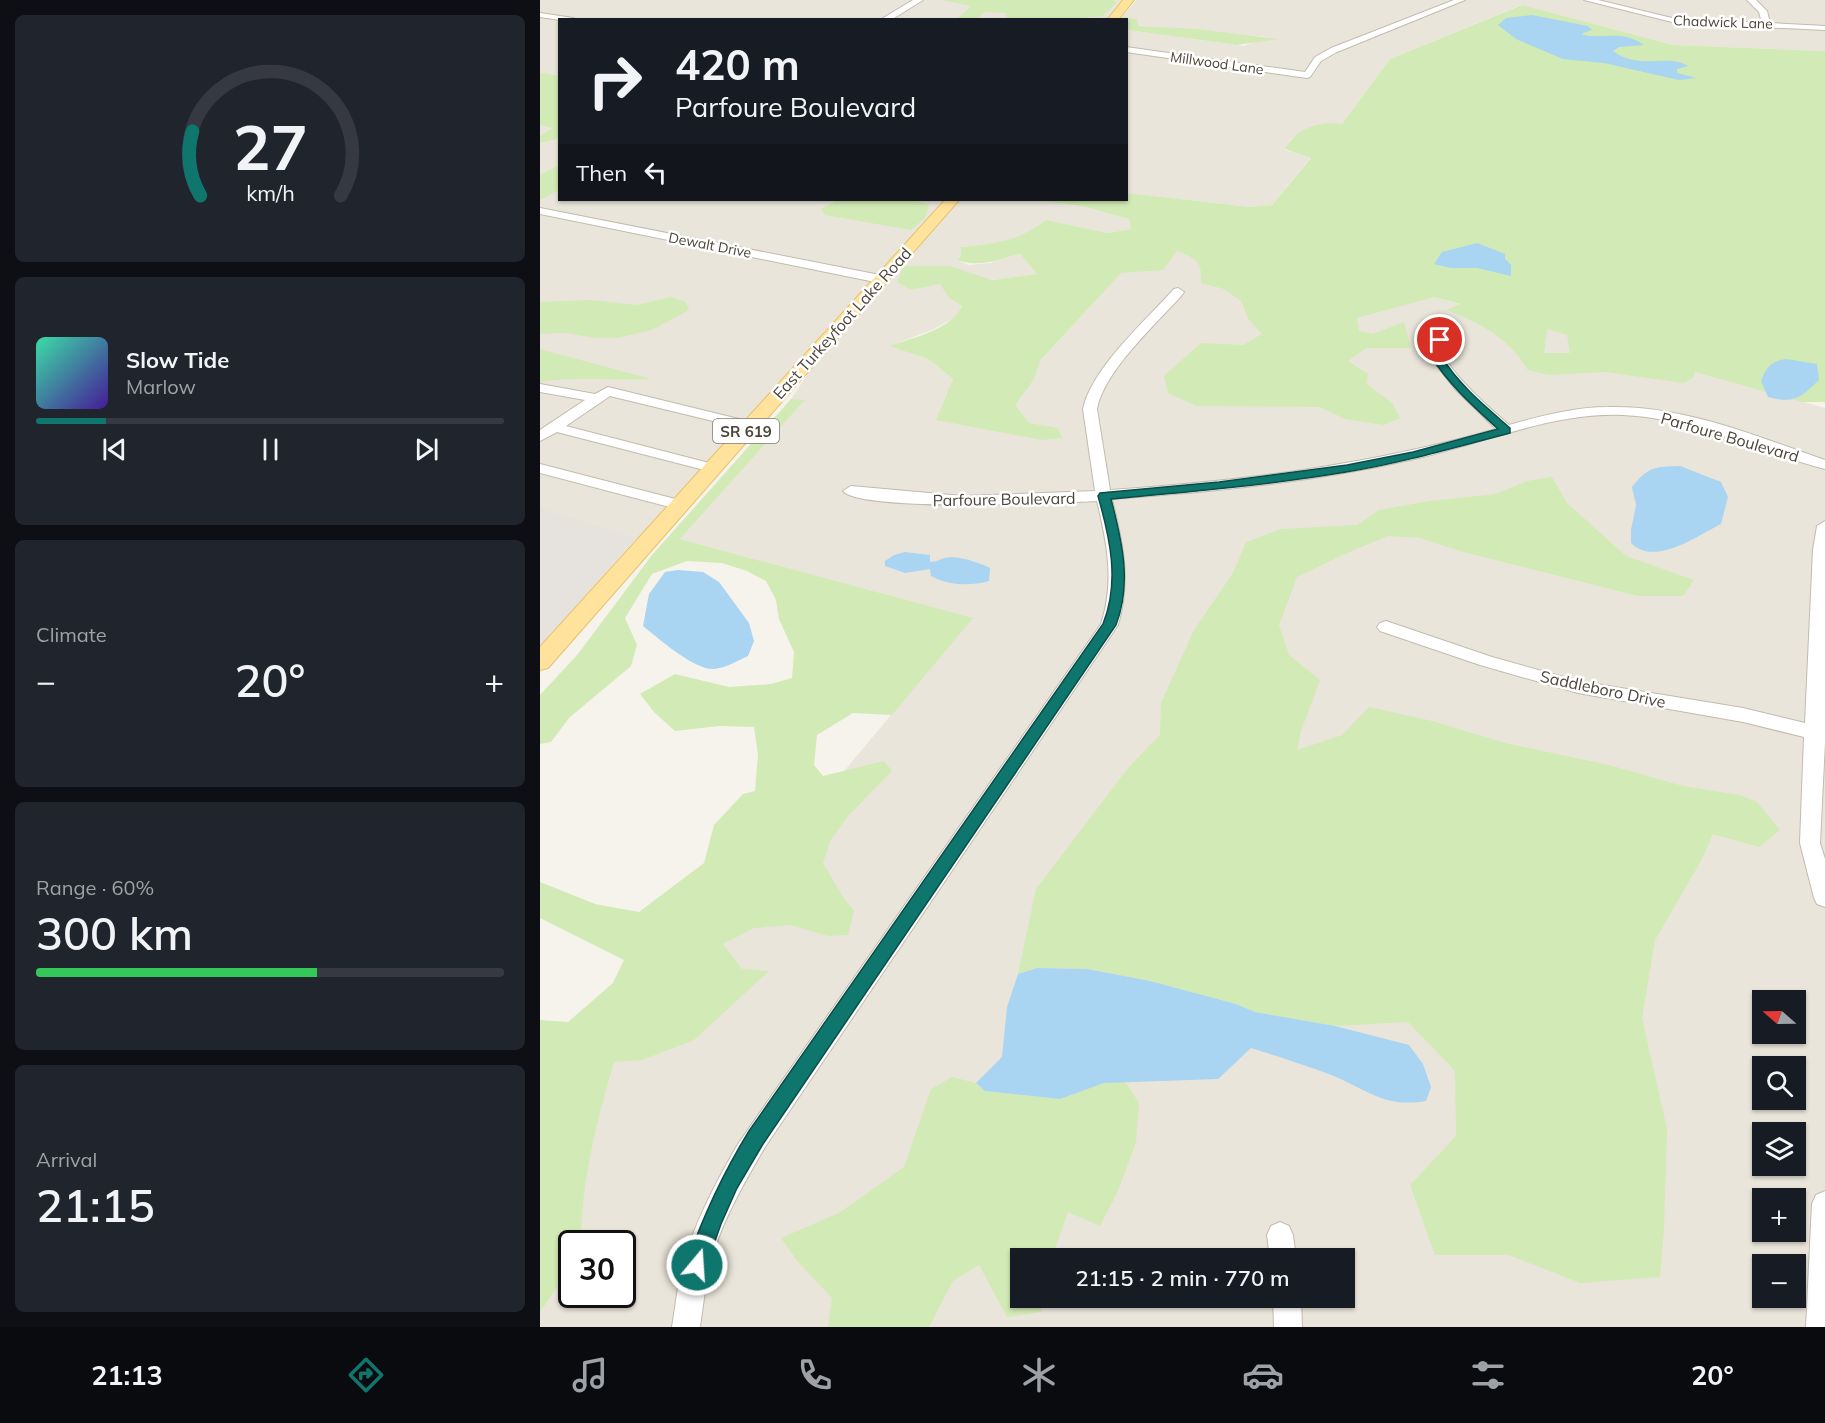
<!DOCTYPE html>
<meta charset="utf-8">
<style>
body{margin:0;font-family:Mulish,sans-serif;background:#20242c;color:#f1f3f6;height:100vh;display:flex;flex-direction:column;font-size:22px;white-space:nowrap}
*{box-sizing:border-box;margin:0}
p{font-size:20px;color:#9ea1a6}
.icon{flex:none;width:33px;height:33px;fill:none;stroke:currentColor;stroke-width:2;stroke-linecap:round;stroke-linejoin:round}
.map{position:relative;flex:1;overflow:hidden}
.panel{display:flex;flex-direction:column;gap:15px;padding:15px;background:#0d0f14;width:540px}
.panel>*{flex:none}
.top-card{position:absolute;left:18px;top:18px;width:570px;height:183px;border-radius:0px;box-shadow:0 2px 4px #0004;background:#171b24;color:#f1f3f6;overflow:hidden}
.needle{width:39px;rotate:290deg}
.controls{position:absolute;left:1212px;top:990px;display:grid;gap:12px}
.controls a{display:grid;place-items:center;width:54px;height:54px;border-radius:0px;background:#171b24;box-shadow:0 2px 4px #0004;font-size:30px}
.speed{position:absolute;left:18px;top:1230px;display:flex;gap:12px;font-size:30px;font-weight:700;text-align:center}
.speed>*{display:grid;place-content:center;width:78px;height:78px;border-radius:50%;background:#171b24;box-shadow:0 2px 4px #0004;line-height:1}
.speed .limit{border:3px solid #111;border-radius:9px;background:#fff;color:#111}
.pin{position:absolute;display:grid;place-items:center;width:51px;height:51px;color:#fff;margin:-26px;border:3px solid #fff;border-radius:50%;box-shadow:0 2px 6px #0007}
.me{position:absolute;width:66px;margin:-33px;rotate:18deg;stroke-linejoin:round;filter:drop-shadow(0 0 4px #0008)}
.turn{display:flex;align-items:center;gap:21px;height:126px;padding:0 18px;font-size:27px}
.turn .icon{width:78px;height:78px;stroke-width:2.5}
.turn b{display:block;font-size:42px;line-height:51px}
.then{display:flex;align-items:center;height:57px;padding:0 18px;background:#0003;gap:12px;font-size:22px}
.big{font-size:45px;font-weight:600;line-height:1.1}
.panel .card{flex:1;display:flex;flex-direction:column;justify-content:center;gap:9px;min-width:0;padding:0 21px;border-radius:9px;background:#20242c}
.panel .dial{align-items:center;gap:0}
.dial svg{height:156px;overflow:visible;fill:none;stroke:#363941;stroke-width:7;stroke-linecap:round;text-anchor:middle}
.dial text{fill:#f1f3f6;stroke:none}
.song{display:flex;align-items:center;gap:18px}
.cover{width:72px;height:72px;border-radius:9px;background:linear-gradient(135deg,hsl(160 70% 55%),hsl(260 70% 35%))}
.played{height:6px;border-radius:3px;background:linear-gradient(90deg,#0f766e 15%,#363941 15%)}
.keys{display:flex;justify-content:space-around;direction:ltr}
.heat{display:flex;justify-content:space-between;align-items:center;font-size:33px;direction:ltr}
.charge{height:9px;border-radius:4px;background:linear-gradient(90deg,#34c759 60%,#363941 0)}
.trip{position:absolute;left:470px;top:1248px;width:345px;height:60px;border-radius:0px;background:#171b24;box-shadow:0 2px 4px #0004;font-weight:600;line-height:60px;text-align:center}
.dock{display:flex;height:96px;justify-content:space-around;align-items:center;background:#090b0e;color:#9ea1a6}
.dock .icon{width:42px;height:42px}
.dock .active{color:#0f766e}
.dock b{font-size:27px;color:#f1f3f6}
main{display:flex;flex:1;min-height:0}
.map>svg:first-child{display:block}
</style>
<main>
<section class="panel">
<div class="card dial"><svg viewBox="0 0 100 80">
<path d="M14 69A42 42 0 1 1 86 69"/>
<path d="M14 69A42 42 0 0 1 10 36" stroke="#0f766e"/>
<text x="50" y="56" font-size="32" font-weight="700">27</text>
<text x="50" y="72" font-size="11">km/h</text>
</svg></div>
<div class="card">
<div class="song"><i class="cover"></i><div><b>Slow Tide</b><p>Marlow</p></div></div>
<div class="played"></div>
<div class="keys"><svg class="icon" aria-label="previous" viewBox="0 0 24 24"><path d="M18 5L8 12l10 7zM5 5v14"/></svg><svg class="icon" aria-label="pause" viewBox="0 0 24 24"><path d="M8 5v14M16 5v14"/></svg><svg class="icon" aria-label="next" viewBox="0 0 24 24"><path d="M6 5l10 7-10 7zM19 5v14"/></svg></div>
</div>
<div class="card"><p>Climate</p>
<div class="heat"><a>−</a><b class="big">20°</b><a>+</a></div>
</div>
<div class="card"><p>Range · 60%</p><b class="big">300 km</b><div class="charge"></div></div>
<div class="card"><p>Arrival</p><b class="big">21:15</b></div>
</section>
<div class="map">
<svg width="1285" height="1327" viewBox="0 0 1285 1327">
<rect width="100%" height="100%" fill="#f6f3ec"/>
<path fill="#eae5da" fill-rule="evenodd" d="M0 0H585L567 20H20V200H404L216 408 224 411 106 543 95 539 0 646Z
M597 0H1285V51L1133 45 981 5 850 59 802 124 751 139 745 150 771 157 732 205 710 207 587 193V30L704 46 727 37 597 26 596 19 582 17Z
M419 200H498L545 207 589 219 591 229 568 233 506 220 491 232 467 242 421 247V256L417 260 429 265 450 263 480 254 497 274 453 280 410 266 372 290 400 283 409 298 422 306 417 316 394 329 350 346 388 359 413 379 401 408 454 412 607 244 711 245 1285 408V1327H0V1135L432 618 140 539 264 401 251 399 277 360ZM1222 1000H1256V1034H1222ZM1222 1066H1256V1100H1222ZM1222 1132H1256V1166H1222ZM1222 1198H1256V1232H1222ZM32 1244H82V1294H32ZM480 1258H804V1298H480ZM1222 1264H1256V1298H1222Z"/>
<path fill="#e6e2dd" d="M0 508 96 539 0 646Z"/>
<path fill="#d2eab5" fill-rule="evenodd" d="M401 0H572L577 2 563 16 530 19H468L465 13 445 12 437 19 413 20 418 18 431 6Z
M982 5 1133 45 1285 51V402H1262L1155 372 1153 378 1144 383 1065 372 1008 375 988 370C970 339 939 322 906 310L920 304 894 297 817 318 819 331 833 334 864 322 871 348H826L808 361 828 374 827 384 852 403 860 418 844 425 805 419 780 407 656 406 628 393 624 376 661 343 703 345 722 334 709 320 701 301 684 289 661 283C662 261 657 259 637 251L623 270 581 273 500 361 494 379 475 405 489 423 518 428 522 438 502 440 396 420 413 379 388 359 349 346C372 338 411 330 422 306L409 298 400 284 371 290 357 282 364 266H410L453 280 497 274 480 254C458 260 439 268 417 260L421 256V247C456 243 478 242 506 220L568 233 591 229 589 219 545 207 498 200H586L587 193 710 207 732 205 771 158 745 149C757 128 778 121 802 124L850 59ZM1007 329 1027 335 1030 353H1004Z
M582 17 597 19 598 26 656 29 739 39 697 45 587 30 586 20H579Z
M0 73 19 76 20 138 0 143V136L13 128 0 125Z
M19 165V190L0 200V175Z
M298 200H371L389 204 385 218 371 230 285 215 281 209Z
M131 297 146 302 149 310 112 330 77 338H55L27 333 0 334V302L50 300 97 305Z
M0 349 111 379C74 381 37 376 0 382Z
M251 399 265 400 140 539 433 618 352 715 313 713 277 735 274 765 283 776 344 761 352 771 308 816 290 841 283 863 303 897 314 911 308 935 288 936 250 925 214 928 183 944 202 969 229 971 154 1040 102 1060 74 1062C57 1121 41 1182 41 1243L32 1244 31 1267 0 1312V1020L28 1022 73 983 84 960 0 918V882L55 904 99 912 164 863 174 825 203 794 215 791 218 755 214 727 179 726 135 731 114 712 100 694 135 674 189 687 231 684 252 678 254 652 239 619 236 600 226 581 207 571 182 563 147 561 112 574 85 618 97 645 91 666 29 718 11 742 0 744V695L38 654 112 555Z
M1012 477 1027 503 1086 556 1154 580 1143 596H1098L920 551 880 538 848 536 807 553 757 577 739 625 749 655 780 680 761 731 757 750 802 735 829 707 892 721 965 743 1069 765 1143 786 1200 795 1217 802 1240 830 1219 847 1173 834 1161 861 1115 940 1102 1018 1127 1129 1124 1230 1120 1277 1040 1283 969 1255H895L870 1185 916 1136 915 1071 868 1022 795 1026 715 1012 696 1004 610 981 547 969 497 968 478 974 496 889 588 768 620 735 621 703 654 630 693 573 706 542 741 529 817 525 839 510 890 501 956 494 987 481Z
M412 1077 436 1083 445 1091 519 1099 564 1083 585 1081 599 1103 596 1143 577 1193 560 1226 528 1212 512 1258H480V1298H503L501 1312 467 1317 439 1265 413 1281 389 1327H288L292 1298 258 1262 241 1238 299 1213 364 1167 391 1089Z"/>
<path fill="#a9d4f2" d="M992 15 1048 26 1052 30 1043 33V35C1065 39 1082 30 1104 45L1079 47 1073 51C1099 71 1128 53 1148 66L1137 69V73L1156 78 1139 80 1064 63 1023 59 976 39 958 25 966 18Z
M937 243 965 254V259L971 265V276L937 268H911L894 264 902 252Z
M1246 359 1277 364 1279 380C1260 398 1255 404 1228 397L1221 381C1226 367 1231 361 1246 359Z
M1140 466 1181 482 1188 497 1181 524C1157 536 1114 567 1091 543V530L1096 505 1092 487C1109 466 1115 467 1140 466Z
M365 552 390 555V562C397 562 399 559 405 558 417 555 440 563 450 568L449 581C430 586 409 586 391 576L390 569 365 573 345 566V561L354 555Z
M138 570 163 572 179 582 209 623 214 641 208 656C197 661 186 668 174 669 154 670 118 638 103 626L109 594 125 572Z
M497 968 547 969 610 981 696 1004 715 1012 795 1026 869 1045 883 1064 891 1087 886 1101C845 1108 829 1091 794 1076 768 1066 737 1056 711 1048L678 1079 564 1083 520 1099 445 1091 436 1083 462 1057 467 1007 478 974Z"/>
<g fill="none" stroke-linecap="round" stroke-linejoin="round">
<g stroke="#c2bbae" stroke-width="2">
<path id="minor" d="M373 0H383L351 20H340Z
M914 0H925L797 52 781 61 770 77 767 78 586 52V47L765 72 775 57 791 48Z
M1044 0H1058L1136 19 1222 23 1219 12 1207 0H1216L1227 11 1230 23 1285 26V30L1136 23Z
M0 13 33 18 37 20H20L0 17Z
M0 208 340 275 346 279 340 283 0 214Z
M638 288 644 292 642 295C616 324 564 371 557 409L570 490C701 481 830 465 956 429L915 389 889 356 893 340 900 336 907 340 903 356C921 383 945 404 969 425 1001 416 1034 407 1068 407 1143 405 1216 436 1285 460V469C1217 452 1156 418 1083 415 1011 412 940 445 870 460 772 482 672 492 572 499 583 543 591 581 578 625L225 1147C203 1185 180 1224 169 1268 165 1287 163 1307 160 1327H132C135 1309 137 1290 141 1272 152 1227 175 1184 198 1144L561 624C575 581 567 543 557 501 522 503 321 512 303 491L311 486 422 496 555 491 543 409C551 369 606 320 634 289Z
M0 384 55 394 68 387 215 423 217 426 210 430 70 396 26 426 177 465 179 468 177 471 172 472 17 432 0 441V430L45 400 0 392Z
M0 464 147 502 149 505 141 510 0 473Z
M1285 521V742L1280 843 1285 859V907L1277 904 1274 898 1260 843 1264 737 1203 722 1038 693 940 665 840 631 837 627 840 623 846 621 952 657 1038 681 1203 708 1265 723 1273 550 1277 526Z
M1285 1191V1327H1266L1272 1204 1276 1195Z
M740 1222 749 1226 753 1235 756 1258H730L727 1235 731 1226Z
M733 1298H761L762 1327H734Z"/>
</g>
<g stroke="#e6c16a" stroke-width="2">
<path id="major" d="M583 0H594L578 20H567Z
M405 200H419L8 668 0 670V647Z"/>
</g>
<use href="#minor" fill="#fff" fill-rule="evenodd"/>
<use href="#major" fill="#ffe39c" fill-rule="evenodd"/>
</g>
<path fill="#0f766e" stroke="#0a4d48" stroke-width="1.5" d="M896 338 904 340 901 356C919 385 945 406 970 428V433C916 447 862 463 806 472 728 485 649 492 571 499 582 541 592 583 576 625L223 1144 197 1188 181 1224 164 1272 157 1275 149 1272 146 1265C163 1216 182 1175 209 1131L563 624C580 582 570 538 558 496L560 493 679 482 807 465 873 452 958 429C933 406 909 385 891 356Z"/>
<g text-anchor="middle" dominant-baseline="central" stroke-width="5" stroke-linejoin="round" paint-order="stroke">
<g font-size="14" fill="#4b4439" stroke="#fff">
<text transform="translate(1183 22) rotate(2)">Chadwick Lane</text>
<text transform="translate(677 63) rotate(8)">Millwood Lane</text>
<text transform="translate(170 245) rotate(11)">Dewalt Drive</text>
</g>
<rect fill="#fff" stroke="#817c74" stroke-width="1.5" x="173" y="419" width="66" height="24" rx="4.5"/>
<g font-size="15" font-weight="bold" fill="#4b4439">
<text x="206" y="431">SR 619</text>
</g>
<g font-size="16" fill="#4b4439" stroke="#fff">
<text transform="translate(302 323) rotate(-48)">East Turkeyfoot Lake Road</text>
<text transform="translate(1190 437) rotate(16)">Parfoure Boulevard</text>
<text transform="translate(464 499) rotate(-1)">Parfoure Boulevard</text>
<text transform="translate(1063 689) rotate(12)">Saddleboro Drive</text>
</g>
</g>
</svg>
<div class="controls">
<a><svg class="needle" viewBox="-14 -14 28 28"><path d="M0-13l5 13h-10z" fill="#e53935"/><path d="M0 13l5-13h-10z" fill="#9ea1a6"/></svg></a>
<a><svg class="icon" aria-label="search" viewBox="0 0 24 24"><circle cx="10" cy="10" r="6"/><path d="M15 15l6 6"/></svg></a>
<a><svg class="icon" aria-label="layers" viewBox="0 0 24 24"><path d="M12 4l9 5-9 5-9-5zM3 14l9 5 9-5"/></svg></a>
<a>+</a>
<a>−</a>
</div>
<div class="speed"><div class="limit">30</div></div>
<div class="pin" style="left:900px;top:340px;background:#d93025"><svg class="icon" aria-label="arrive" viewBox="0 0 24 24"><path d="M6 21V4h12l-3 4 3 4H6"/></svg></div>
<svg class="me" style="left:157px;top:1265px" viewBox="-20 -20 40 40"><circle r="17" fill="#0f766e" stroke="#fff" stroke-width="3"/><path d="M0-11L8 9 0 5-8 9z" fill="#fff"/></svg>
<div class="trip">21:15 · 2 min · 770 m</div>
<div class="top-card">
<div class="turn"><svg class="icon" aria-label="right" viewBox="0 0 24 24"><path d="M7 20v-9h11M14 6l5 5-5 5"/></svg><div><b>420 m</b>Parfoure Boulevard</div></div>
<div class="then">Then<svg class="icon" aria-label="left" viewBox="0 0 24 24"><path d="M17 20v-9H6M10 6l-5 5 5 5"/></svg></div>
</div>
</div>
</main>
<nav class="dock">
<b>21:13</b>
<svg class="icon active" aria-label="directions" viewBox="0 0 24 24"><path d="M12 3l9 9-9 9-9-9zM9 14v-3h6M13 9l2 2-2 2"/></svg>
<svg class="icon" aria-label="music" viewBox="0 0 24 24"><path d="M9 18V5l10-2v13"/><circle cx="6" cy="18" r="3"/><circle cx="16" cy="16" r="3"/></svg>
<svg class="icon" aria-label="phone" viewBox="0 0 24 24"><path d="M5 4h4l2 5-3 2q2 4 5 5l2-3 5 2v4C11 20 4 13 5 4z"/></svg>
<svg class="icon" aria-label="climate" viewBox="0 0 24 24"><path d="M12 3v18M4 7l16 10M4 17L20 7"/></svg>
<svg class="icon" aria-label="car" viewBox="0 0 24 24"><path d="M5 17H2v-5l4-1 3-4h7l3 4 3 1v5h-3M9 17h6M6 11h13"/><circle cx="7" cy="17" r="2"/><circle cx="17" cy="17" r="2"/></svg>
<svg class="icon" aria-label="filters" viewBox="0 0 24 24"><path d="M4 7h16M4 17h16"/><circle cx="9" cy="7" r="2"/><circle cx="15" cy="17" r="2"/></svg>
<b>20°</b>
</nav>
